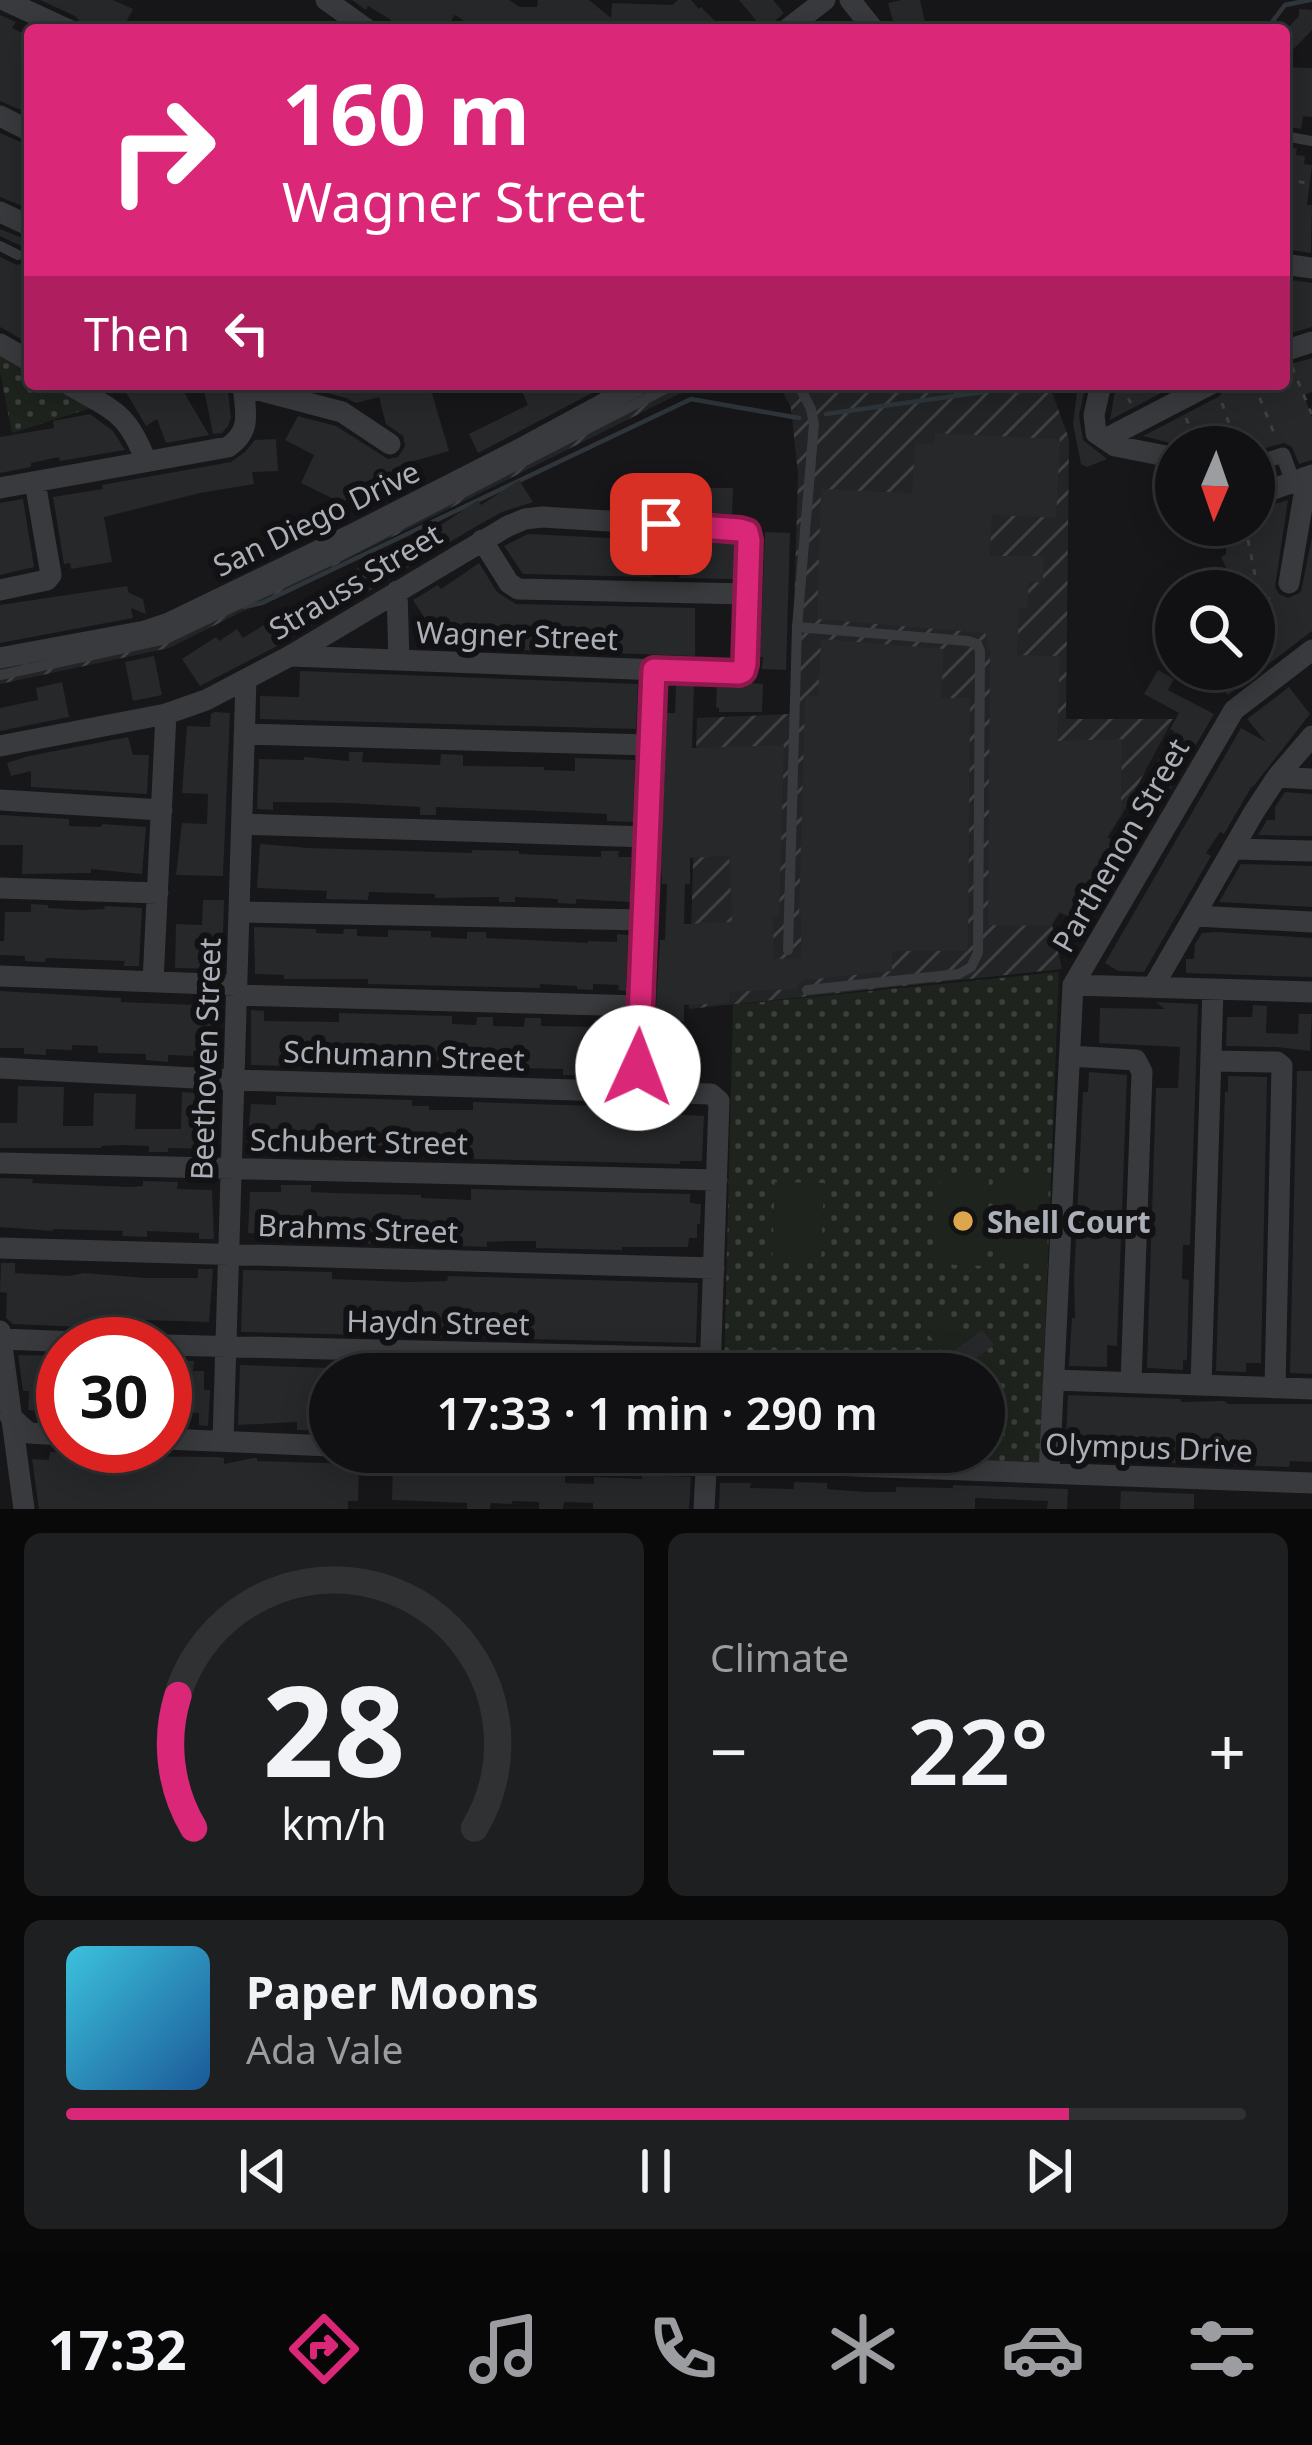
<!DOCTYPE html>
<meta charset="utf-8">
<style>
body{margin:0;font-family:"Noto Sans",sans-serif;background:#1e1f21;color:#f1f3f6;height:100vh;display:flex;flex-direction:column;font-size:45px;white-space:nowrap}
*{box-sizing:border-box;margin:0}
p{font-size:39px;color:#9c9da0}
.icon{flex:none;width:66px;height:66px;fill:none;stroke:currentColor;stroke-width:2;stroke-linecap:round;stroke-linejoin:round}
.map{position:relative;height:1509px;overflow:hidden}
.panel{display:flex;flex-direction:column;gap:24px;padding:24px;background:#09090a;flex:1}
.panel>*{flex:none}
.guide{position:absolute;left:24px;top:24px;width:1266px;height:366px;border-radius:12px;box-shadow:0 6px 30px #0003,0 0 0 3px #303133;background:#db2777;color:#fff;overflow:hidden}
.needle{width:78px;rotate:182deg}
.fabs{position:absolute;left:1155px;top:426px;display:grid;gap:24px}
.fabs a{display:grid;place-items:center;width:120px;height:120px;border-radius:50%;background:#111113;box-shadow:0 6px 30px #0003,0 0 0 3px #303133;font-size:60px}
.speed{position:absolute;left:36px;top:1317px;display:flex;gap:24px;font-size:60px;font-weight:700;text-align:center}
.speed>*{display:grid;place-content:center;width:156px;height:156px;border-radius:50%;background:#111113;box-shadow:0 6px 30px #0003,0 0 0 3px #303133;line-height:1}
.speed .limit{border:18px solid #d22;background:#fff;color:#111}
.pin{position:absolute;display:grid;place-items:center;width:102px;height:102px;color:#fff;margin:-51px;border-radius:24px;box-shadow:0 6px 18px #0006}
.me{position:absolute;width:132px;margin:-66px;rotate:2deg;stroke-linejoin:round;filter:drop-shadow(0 0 9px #0008)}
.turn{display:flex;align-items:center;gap:42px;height:252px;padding:0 60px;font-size:54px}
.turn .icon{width:156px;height:156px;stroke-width:2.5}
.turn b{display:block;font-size:84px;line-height:102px}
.then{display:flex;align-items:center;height:114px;padding:0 60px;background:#0003;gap:24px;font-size:45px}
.big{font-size:90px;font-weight:600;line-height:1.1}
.panel .card{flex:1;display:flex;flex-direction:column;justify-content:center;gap:18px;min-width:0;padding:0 42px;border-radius:18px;background:#1e1f21}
.panel .dial{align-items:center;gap:0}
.dial svg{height:312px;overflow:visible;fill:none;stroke:#303133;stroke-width:7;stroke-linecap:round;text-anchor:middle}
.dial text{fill:#f1f3f6;stroke:none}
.song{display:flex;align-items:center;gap:36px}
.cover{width:144px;height:144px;border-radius:18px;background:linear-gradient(135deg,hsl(190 70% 55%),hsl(210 70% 35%))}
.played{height:12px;border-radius:6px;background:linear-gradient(90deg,#db2777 85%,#303133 85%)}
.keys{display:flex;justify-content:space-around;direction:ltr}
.heat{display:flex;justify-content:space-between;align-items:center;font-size:66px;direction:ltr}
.panel .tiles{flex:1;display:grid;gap:24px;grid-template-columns:1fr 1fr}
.card:last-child{grid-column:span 2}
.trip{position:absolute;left:309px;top:1353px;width:696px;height:120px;border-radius:60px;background:#111113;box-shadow:0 6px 30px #0003,0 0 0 3px #303133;font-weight:600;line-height:120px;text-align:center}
.menu{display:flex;height:192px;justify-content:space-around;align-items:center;background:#070708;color:#9c9da0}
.menu .icon{width:84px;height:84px}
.menu .on{color:#db2777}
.menu b{font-size:54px;color:#f1f3f6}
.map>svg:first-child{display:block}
</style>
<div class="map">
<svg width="1312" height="1509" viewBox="0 0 1312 1509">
<defs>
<pattern id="industrial-furrows" width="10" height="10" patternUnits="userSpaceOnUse" patternTransform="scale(3)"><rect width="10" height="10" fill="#232426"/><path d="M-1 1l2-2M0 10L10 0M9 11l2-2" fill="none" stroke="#404143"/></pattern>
<pattern id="park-dots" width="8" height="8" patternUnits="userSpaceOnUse" patternTransform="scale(3)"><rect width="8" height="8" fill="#1e231e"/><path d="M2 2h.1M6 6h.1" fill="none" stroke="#3c403c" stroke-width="1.8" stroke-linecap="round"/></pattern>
</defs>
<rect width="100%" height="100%" fill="#171719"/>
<path fill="url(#industrial-furrows)" d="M657 384H699L169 648 0 684V665L163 634 347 545Z
M775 384H1049L1069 439 1066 719H1173L1123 813 1052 925 1062 969 689 1009 697 718 791 714 798 474 791 408 780 386Z"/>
<path fill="url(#park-dots)" d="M0 349 30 367V384H57L94 407 12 433 0 373Z
M1059 972 1040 1464 745 1452H984V1374H724L733 1005Z"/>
<path fill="#1e231e" d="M999 1174 1049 1175 1046 1264 996 1262Z
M940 1175 989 1177 987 1266 937 1264Z
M775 1182 824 1183 821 1263 772 1261Z
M937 1316 948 1319 1009 1397 1010 1406 1007 1413 996 1416C979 1408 984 1390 984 1374H959L929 1335C925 1326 929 1321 937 1316Z"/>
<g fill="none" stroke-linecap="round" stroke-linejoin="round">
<path stroke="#2f363b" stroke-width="4.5" d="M1266 30 1285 5 1310 0
M826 414 983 392 989 384
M244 607 262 603 691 399 799 418"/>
</g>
<path fill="#27282a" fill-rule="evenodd" d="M40 0H113L133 9 122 30H92L83 25 75 16Z
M352 0H509L520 7H537L538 0H589L611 18 612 3 672 5 678 0H691L699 9 701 7 716 22 707 30H478L455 15 445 30H394L387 25 391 20 368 6 366 10Z
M739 0H773L784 13 773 23 771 30H764Z
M902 0H920L925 22 895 29 888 3Z
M1299 9 1312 10V30L1284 59V32L1299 16Z
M0 15 16 22 12 28 30 37V114L0 101Z
M1284 67 1312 68V117L1303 116 1301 129 1284 126V108L1290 84 1284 79Z
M0 133 30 146V209L0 197Z
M1284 146 1297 148 1296 155 1305 156 1304 164 1312 165 1307 205H1312L1311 253 1284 249Z
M0 229 30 241V344L0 327V257L17 265 24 262 28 256 23 247 0 236Z
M1284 279 1312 283V327L1284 335Z
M1312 358V392L1304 395 1312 418V460L1299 464 1292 447 1284 443 1254 451V447H1186L1143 436 1218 397 1224 391 1226 384H1284V366Z
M121 384H179L209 435 166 443 157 419 146 426Z
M203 384H227L231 418 228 426 222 433 213 434Z
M315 384H344L356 387 368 384H424L426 391 431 390 449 451 400 465 415 474 406 490 386 500 354 483 344 504 301 483 314 455 285 440 298 416 336 426 388 459 398 457 405 446 403 436 386 424 379 397 356 403 346 398 313 389Z
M519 384H590L594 392 478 453 469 434 528 405Z
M1078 384H1086L1079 416 1083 440 1107 459 1087 467 1081 464 1073 424Z
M1116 384H1178L1110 420Z
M90 414 113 431 125 450 60 461 59 457 31 463V467L0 473V437L54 428 53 421Z
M935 433 1060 439 1056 518 992 515 990 556H1044L1043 583 1029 582 1027 608H1019L1017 655 1060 656 1057 741 1122 739 1121 815 1107 837 1134 852 1089 927 1059 912 1050 926 988 925 990 651 985 633 817 619 821 489 912 493 915 443 935 444Z
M276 439 278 471 252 472 254 484 200 493 104 517 112 562 71 569 70 563 64 564 53 497 103 489 102 485 231 462 245 452 255 440Z
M519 480 533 502 502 512 475 527 283 643 200 686 182 659 216 637 219 641 237 629 243 638 288 610 289 612 308 601 361 566 427 529 429 533 478 500 481 505Z
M630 487 733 488 732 514 629 507Z
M23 499 34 567 0 575V503Z
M1288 500 1275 587 1279 594 1288 598 1301 592 1312 537V631L1228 695 1219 684 1237 669H1254V591H1237L1221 557 1226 554 1227 527 1248 529V525H1254V511Z
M765 532 790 533 786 670 762 669 763 657H760Z
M528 534 734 544 733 579 679 578 681 559H654L653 577 523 574 504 546Z
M479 563 497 592 516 604 695 608V656L524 650 525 630 495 629V649L440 647 420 642 424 617 413 600 438 585 441 589Z
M127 586 129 593 143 599 146 614 131 608 133 618 0 643V605Z
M821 639 944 649 941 698H970L968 951H892V971L806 980 798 983 797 989 729 992 730 1003 684 1005V1022L680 1021V1077H658L663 1021H655L660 940H665L667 884H662L661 865 667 713H675L676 686H694L692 748 784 745 779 917H773L774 959 801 958V916L799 917 805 696H818ZM729 856 732 922 684 924 685 884H690V858Z
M154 656 162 695 133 701 125 662Z
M1158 670 1174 679 1168 690 1214 714 1167 795 1145 782 1175 732 1170 729 1179 713 1144 694Z
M300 671 638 684 636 729 260 719V696L299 697Z
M62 682 69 717 0 731V708L38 700 36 688Z
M749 683 763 684 762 712H719V708L716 707 717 687 740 688Z
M1289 687 1310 714 1252 788V786L1224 834 1220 832 1206 853 1211 856 1144 972 1118 971 1105 963 1241 728 1266 742 1247 719Z
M215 712 230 713 223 876 176 875 182 823 207 824 208 794 182 793 187 726 210 727 211 714Z
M128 737 133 755H149L147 794 31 787V771L11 776 7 763 29 756Z
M349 752H363L362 762 440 765 441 754 463 755V766L544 767V770L575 771V758L635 760 633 822 607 821V814L520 810 436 807V815H420V807L346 803 273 802V810L257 809 259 759 304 760V757L349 761Z
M1285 792 1312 794V836L1258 835 1267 820H1275V807Z
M0 815 69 819V826L101 827 102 824 146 827 142 874 91 869V873L22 874 23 845H0Z
M260 844 309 848 472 853V850L519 851V854L601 857V851H619L618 857H631L630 902 576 899V904L558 903V899L515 897V902H499V897L435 898V894L369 892 368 900 326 899 327 891 257 888Z
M1241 864 1312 866V907L1219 902Z
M203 900H224L222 969 175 968 176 924 202 925Z
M31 904 48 905V908L81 910 104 909 105 906 142 908 139 966H124L125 961 46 958 45 962 25 961V956L0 955V941H4L5 912H31Z
M254 927 316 929V933L343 934 344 929H357V936L388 937V930L431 931V937L467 939V932H486V938L588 943V941L617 942V934L628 935 626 991 618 990 619 985 593 984V990L577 989V986L540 984V988L368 984V979H284V975L255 974Z
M1217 932 1312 938V977L1186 973V959H1194L1195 944 1202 933Z
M0 991 121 998V1002L220 1006V1052L193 1051V1056L168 1055V1062L146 1060V1054L98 1053V1046L72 1045V1050L46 1049V1055L24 1054V1048H0Z
M1156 1002 1198 1004 1190 1245H1183L1182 1279 1189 1280 1187 1360H1183V1370L1147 1368 1156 1088H1178L1180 1047 1099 1043 1100 1008 1165 1009Z
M1253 1005 1267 1006 1266 1033 1298 1034 1299 1014H1312L1310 1051 1277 1047 1226 1046 1227 1017H1252Z
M251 1010 264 1011V1021L339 1022V1013L452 1016V1024L476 1025 477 1017H493V1026L524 1027 525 1018H541V1026L595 1027V1020L625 1021 623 1071 601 1070V1076L563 1075V1069L429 1066V1071L251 1065Z
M1297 1071H1312V1374L1290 1373Z
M1089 1072 1127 1075 1117 1346 1107 1345V1367L1069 1366 1072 1318H1075L1074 1279 1083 1092H1088Z
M1228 1076 1267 1077 1261 1363H1246V1372L1216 1371 1225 1092H1228Z
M18 1086 64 1087 63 1126H93L94 1093 136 1094 135 1129H181L182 1092 195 1093 194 1112 218 1113 213 1149 168 1148V1152H149V1146L122 1145 101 1146V1148H0V1123H17Z
M276 1096 412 1100V1106H429V1110H473V1102L628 1107V1112L704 1116 702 1161H680V1164L474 1159V1153L362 1150V1157L346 1156 347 1151 247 1146 251 1104 276 1105Z
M0 1178 33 1179 32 1183 130 1187 143 1186V1181L178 1182 177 1189 212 1190 214 1239H199V1233L147 1231V1237L122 1236 123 1231 53 1229V1231L0 1227Z
M281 1185H311V1192L333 1193 421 1195V1198L471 1200V1189L690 1194V1203L701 1204 700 1224H697V1238H689L688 1247H622V1250L536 1248V1241H510L487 1242V1247L406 1244V1236L378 1235V1244L362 1243V1236L335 1235 334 1242 291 1241V1235L248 1233 250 1192H281Z
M1 1263H15V1273L69 1276 84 1273 146 1278H198V1269H213L209 1322 144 1320V1334L129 1329 13 1324 6 1318 7 1293 0 1292Z
M243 1270 332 1272V1279L408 1282 447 1281 448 1276 698 1283 696 1343 241 1332Z
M982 1330 994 1345 956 1374H923Z
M854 1350 891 1351 890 1374H854Z
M18 1355 63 1356V1420L50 1419V1411L28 1410 29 1391H23Z
M173 1360 194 1361 193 1371H204V1390H210L208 1426 199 1425V1413L165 1411V1368L172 1369Z
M240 1365 330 1368V1424H318V1430H297V1422L238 1425Z
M1068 1395 1181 1399V1402L1224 1401 1228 1404H1312V1462L1290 1461 1289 1467 1065 1459Z
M50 1452 112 1456 218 1457 224 1458V1464L253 1458H257V1461L359 1464 358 1501H348V1509H39L32 1459 49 1460Z
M393 1464 441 1465V1469L464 1471 565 1474V1483L594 1484V1477L642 1479V1475L691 1477 689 1509H593V1503L564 1502 563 1509H539V1502L512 1501V1504L491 1503 490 1509H467V1503L392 1500Z
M794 1482 827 1483V1489L867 1492H896V1487L953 1488V1485L1068 1489 1067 1509H1047L1048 1501 975 1498V1509H719L720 1483H751L750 1488 794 1489Z
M1121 1491 1194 1494V1509H1120Z"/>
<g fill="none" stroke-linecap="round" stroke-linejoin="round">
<path stroke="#3f4144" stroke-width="3" stroke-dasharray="6 9" stroke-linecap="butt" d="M1284 179 1312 184
M1292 367 1312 415
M1254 384 1276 438
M1120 386 1131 403
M1222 403 1237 447
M1186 418 1198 447
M1245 525 1261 605
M1254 611 1272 596"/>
<path stroke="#393a3d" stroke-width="10" d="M1284 136 1312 141
M0 246 18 255
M797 627 968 641 977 644 980 651 978 953 971 967 959 974 807 990
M0 675 166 639 340 556 675 384
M788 950 797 627 814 424 811 409 798 384"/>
<path stroke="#393a3d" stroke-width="15" d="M1254 464 1283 455 1293 482"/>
<path stroke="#393a3d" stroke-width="21" d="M4 0 69 30
M326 0 368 30
M850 0 874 30
M786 30 825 0
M0 116 30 131
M0 212 30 226
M1284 264 1312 268
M0 344 30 361
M1284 351 1312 342
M68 384C113 411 126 410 146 461
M1101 384 1094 415 1096 433 1115 446 1176 458
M243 386 342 412 390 444
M1105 439 1211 384
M0 488 228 447C253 430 245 411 243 384
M1254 496 1307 477
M482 540 509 583 518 589 748 594
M1289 583 1307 477 1312 475
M0 590 47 580 51 575 35 482
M397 591 399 660
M0 658 145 631 169 623 355 533 520 449 640 384
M244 734 651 745
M0 746 166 714 206 700 290 656 508 526 525 519 542 517 740 529 749 535 745 664 739 673 290 656
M1277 777 1312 779
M0 800 162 810
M242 824 647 837
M1234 849 1312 851
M0 888 158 893
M239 912 644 920
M1195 916 1312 922
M0 976 237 985
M153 982 166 714
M1073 985 1312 992
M1153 987 1254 812 1277 777 1312 736
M237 995 641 1006
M1070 1056 1136 1060 1142 1072 1131 1383
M1211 1061 1277 1062 1282 1066 1275 1388
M0 1068 234 1080 711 1094 719 1101 710 1374
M637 1093 654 670
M0 1163 717 1180
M0 1248 714 1268
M0 1331 24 1509
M2 1339 128 1344
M165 1345 710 1358
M1054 1380 1312 1389
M1201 1385 1213 989
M10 1416 29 1433 63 1435
M165 1439 330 1446
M223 1441 246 679
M481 1452 1312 1483
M1049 1473 1073 985 1234 710 1312 650
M704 1509 707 1452"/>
</g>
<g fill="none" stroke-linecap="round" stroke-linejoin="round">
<g stroke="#8e194d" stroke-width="30">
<path id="route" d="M638 1068 654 670 739 673 743 671 745 664 749 540 747 532 740 530 661 524"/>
</g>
<use href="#route" stroke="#db2777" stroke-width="21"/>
</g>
<circle fill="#dca64c" stroke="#121214" stroke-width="4.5" cx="963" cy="1221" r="12"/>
<g text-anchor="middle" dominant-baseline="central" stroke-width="12" stroke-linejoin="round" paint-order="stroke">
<g font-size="30" fill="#abafb7" stroke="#121214">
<text transform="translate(316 518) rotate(-26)">San Diego Drive</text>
<text transform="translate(355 581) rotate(-31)">Strauss Street</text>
<text transform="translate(517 635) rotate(2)">Wagner Street</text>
<text transform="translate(1120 845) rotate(-60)">Parthenon Street</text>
<text transform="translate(404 1055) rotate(2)">Schumann Street</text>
<text transform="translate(205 1059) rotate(-88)">Beethoven Street</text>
<text transform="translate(359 1141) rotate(1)">Schubert Street</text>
<text transform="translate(358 1228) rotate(2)">Brahms Street</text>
<text transform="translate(438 1322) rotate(1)">Haydn Street</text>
<text transform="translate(1149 1447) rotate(2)">Olympus Drive</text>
</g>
<g font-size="30" font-weight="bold" fill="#abafb7" stroke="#121214" text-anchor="start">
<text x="987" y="1221">Shell Court</text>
</g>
</g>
</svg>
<div class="fabs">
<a><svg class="needle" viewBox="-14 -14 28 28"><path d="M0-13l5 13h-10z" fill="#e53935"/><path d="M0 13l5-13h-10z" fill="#9c9da0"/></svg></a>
<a><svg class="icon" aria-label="search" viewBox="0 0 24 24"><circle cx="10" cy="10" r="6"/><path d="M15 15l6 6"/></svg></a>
</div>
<div class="speed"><div class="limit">30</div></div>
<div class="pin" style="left:661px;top:524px;background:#d93025"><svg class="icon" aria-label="arrive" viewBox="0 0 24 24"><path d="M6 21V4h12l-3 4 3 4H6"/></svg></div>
<svg class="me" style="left:638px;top:1068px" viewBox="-20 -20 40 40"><circle r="19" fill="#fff"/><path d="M0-13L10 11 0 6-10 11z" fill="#db2777"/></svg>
<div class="trip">17:33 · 1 min · 290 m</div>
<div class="guide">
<div class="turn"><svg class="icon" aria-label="right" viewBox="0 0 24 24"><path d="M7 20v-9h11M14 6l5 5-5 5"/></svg><div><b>160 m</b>Wagner Street</div></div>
<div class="then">Then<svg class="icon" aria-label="left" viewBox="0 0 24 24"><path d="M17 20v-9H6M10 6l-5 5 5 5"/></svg></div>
</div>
</div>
<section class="panel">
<div class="tiles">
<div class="card dial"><svg viewBox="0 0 100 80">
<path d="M14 69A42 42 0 1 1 86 69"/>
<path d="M14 69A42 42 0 0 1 10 35" stroke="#db2777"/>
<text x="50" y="56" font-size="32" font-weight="700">28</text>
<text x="50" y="72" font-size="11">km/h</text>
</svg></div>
<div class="card"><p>Climate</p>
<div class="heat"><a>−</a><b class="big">22°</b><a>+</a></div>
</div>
<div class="card">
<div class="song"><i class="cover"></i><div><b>Paper Moons</b><p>Ada Vale</p></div></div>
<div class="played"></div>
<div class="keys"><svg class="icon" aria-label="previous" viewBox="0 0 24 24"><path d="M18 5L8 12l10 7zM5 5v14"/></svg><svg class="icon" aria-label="pause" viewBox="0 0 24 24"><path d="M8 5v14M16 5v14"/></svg><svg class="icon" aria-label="next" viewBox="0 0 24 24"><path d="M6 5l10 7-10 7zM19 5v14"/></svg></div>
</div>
</div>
</section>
<nav class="menu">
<b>17:32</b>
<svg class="icon on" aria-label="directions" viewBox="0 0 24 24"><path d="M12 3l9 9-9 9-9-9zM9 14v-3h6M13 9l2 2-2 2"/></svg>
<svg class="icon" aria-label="music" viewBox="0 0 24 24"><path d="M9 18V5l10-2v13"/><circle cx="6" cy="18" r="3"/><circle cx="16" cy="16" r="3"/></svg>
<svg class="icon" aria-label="phone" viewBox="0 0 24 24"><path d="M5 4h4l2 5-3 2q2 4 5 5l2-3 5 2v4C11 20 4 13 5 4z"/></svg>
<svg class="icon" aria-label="climate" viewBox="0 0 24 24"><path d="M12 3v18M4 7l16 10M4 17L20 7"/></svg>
<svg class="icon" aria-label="car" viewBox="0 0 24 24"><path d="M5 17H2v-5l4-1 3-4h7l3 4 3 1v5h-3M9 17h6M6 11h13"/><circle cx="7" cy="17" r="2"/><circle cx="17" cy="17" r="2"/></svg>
<svg class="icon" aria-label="filters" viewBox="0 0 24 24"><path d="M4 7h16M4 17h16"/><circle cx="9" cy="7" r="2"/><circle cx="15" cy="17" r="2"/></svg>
</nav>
